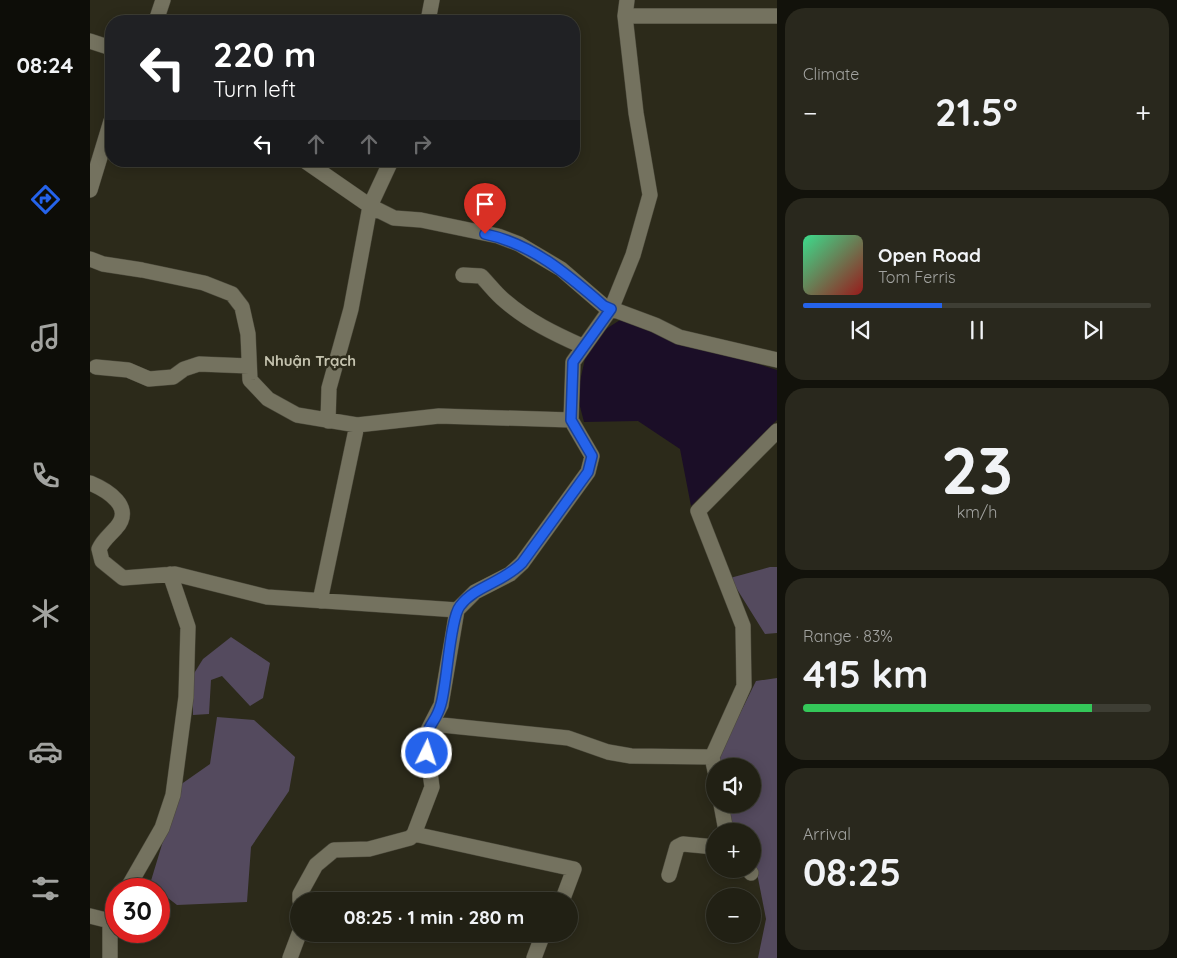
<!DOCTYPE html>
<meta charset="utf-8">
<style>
body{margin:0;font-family:Quicksand,sans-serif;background:#29281d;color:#f1f3f6;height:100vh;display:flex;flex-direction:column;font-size:19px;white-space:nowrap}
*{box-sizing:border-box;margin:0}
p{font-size:16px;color:#a2a3a0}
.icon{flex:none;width:28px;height:28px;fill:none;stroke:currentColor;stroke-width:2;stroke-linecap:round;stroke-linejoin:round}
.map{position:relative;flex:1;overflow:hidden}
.side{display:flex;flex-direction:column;gap:8px;padding:8px;background:#12120b;width:400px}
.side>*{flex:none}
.banner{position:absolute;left:15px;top:15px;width:475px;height:152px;border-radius:20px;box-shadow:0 2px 12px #0003,0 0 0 1px #3e3e34;background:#202124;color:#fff;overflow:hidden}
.fabs{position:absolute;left:616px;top:758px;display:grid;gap:10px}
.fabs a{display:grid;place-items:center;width:55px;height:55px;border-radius:50%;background:#212014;box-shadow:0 2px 12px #0003,0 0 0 1px #3e3e34;font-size:25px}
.speed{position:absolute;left:15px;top:878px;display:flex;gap:10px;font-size:25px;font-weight:700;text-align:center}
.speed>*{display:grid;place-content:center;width:65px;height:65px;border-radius:50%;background:#212014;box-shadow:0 2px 12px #0003,0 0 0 1px #3e3e34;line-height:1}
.speed .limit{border:8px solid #d22;background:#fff;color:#111}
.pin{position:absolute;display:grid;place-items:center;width:42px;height:42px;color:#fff;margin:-51px -21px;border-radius:50% 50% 50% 0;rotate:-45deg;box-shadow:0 0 5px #0007}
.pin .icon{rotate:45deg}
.me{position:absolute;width:55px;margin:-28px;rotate:4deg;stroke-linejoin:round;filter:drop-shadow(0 0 4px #0008)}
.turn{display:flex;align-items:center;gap:18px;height:105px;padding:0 25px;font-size:22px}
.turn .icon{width:65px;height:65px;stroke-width:2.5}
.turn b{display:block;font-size:35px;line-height:42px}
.lanes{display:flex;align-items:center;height:48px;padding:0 25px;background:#0003;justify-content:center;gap:25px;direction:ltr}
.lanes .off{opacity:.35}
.big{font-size:38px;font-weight:700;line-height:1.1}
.side .tile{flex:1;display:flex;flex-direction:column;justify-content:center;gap:8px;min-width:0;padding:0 18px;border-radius:20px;background:#29281d}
.side .dial{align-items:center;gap:0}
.dial b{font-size:65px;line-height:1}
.song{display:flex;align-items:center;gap:15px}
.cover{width:60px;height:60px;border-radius:8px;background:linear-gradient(135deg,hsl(150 70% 55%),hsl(0 70% 35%))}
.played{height:5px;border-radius:2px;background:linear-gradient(90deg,#2563eb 40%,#3e3e34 40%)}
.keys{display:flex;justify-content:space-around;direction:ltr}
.heat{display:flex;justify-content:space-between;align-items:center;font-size:28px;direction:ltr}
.charge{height:8px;border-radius:4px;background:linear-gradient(90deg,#34c759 83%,#3e3e34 0)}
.trip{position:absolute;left:200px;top:892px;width:288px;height:50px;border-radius:25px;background:#212014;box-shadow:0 2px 12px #0003,0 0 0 1px #3e3e34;font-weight:700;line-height:50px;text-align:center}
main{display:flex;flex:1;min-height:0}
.tab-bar{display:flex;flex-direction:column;width:90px;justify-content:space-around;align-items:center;background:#0d0d08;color:#a2a3a0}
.tab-bar .icon{width:35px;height:35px}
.tab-bar .selected{color:#2563eb}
.tab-bar b{font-size:22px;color:#f1f3f6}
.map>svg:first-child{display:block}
</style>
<main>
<nav class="tab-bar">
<b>08:24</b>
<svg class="icon selected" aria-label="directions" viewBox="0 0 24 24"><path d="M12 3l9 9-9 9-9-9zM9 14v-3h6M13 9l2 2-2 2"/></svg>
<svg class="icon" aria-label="music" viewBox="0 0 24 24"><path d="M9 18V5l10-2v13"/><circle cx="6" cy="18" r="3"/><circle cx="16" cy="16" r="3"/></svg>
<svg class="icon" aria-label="phone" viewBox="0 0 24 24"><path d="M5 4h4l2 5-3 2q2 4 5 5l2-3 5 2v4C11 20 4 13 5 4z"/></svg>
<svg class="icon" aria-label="climate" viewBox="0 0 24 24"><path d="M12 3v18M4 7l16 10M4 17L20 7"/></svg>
<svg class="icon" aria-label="car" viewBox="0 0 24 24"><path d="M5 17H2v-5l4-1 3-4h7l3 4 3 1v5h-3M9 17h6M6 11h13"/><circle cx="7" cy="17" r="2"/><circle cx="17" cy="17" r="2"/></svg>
<svg class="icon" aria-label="filters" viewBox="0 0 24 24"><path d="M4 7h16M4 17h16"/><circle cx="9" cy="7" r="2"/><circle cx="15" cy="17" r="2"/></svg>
</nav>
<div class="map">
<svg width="687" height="958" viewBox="0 0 687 958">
<rect width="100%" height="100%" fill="#2c2a1a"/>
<path fill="#544a5e" d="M680 567H687V633L675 634 640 578Z
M141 637 180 663 173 698 160 706 132 676 121 680 119 714 103 715V675L113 659Z
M687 678V958H668L676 919 666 868 663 864 662 831H641L636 804H662V766H629L628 758 666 681Z
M127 717 164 720 205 757 199 791 161 847 157 902 87 905 60 884 90 785 120 764Z"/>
<path fill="#1b0e27" d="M530 320 687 370V420L601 506 590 449 548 421 494 422 487 395 496 354 516 329Z"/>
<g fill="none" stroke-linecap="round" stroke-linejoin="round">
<g stroke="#4b493b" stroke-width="16">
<path id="street" d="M535 16H687
M66 21 73 0
M338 21 342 0
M0 41 21 48
M215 161 280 206 304 218 331 220 408 236 429 244 471 269 514 306 565 325 589 337 687 360
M0 190 21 121
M0 259 13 264 52 270 114 283 142 294 152 307 158 334 160 380 178 399 207 415 267 425 349 416 481 420
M373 275 391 276C399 284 406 294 415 301 438 321 465 334 492 346
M6 367 38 370 59 379 83 377 94 369 109 364 159 366
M238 421 239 388 261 309 280 206 301 161
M0 483C17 490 45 507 26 528 20 535 13 540 9 549L12 561 33 578 85 574 177 597 367 610
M230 601 267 425
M342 724 478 738 518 752 541 756 622 757
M625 771 622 757 654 686 653 626 608 511 687 431
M631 804 636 831
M658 869 661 873
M579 875 587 847 593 844 625 847
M37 889 72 828 83 795 96 697 98 627 80 574
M210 901V894L226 865 244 850 279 849 320 838 324 834
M472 901 484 869 324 834 342 787 335 736 351 705 367 610 385 592 420 574 432 563 498 472 502 456 481 420 483 362 522 307 543 255 560 195 546 113 535 16 537 0
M0 916 20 921
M20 958V921L26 909
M200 958 209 934
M444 958 453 934"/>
</g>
<use href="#street" stroke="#74725f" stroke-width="15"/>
</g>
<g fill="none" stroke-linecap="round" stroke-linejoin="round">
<g stroke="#184099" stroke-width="12">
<path id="route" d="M337 753C333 724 345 727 351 704 357 684 360 618 370 606 385 586 412 583 432 563L498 472 502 456 481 420 483 362 521 309 514 306C478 275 443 244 395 234"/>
</g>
<use href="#route" stroke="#2563eb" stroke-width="9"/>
</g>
<g text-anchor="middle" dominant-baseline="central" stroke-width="5" stroke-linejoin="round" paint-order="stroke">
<g font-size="15" font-weight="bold" fill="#c5c3af" stroke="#2c2a1a">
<text x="220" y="360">Nhuận Trạch</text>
</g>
</g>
</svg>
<div class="fabs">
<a><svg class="icon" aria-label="sound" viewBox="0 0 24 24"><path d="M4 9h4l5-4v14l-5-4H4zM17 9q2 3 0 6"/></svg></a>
<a>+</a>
<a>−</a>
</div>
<div class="speed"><div class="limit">30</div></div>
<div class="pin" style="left:395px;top:234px;background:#d93025"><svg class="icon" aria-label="arrive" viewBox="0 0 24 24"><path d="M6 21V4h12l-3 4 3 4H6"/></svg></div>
<svg class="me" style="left:337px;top:753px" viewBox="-20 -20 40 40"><circle r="17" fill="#2563eb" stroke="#fff" stroke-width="3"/><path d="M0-11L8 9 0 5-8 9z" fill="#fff"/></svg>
<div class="trip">08:25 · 1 min · 280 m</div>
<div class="banner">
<div class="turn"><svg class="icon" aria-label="left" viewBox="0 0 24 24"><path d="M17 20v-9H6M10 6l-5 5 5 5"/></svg><div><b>220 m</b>Turn left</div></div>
<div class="lanes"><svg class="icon" aria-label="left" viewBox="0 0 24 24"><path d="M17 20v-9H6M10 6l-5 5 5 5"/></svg><svg class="icon off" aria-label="ahead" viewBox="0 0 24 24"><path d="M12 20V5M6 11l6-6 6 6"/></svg><svg class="icon off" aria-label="ahead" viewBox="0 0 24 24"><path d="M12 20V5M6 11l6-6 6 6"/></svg><svg class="icon off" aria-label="right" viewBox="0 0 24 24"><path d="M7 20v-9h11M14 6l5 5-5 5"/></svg></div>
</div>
</div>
<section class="side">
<div class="tile"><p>Climate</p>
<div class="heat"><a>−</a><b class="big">21.5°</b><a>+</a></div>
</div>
<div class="tile">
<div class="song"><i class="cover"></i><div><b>Open Road</b><p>Tom Ferris</p></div></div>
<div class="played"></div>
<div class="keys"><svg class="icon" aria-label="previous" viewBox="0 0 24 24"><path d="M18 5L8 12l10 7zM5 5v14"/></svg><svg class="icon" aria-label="pause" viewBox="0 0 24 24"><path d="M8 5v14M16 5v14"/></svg><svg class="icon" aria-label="next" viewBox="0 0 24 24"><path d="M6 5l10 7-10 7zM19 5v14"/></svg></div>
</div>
<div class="tile dial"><b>23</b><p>km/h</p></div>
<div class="tile"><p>Range · 83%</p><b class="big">415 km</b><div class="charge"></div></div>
<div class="tile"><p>Arrival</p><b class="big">08:25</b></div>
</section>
</main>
